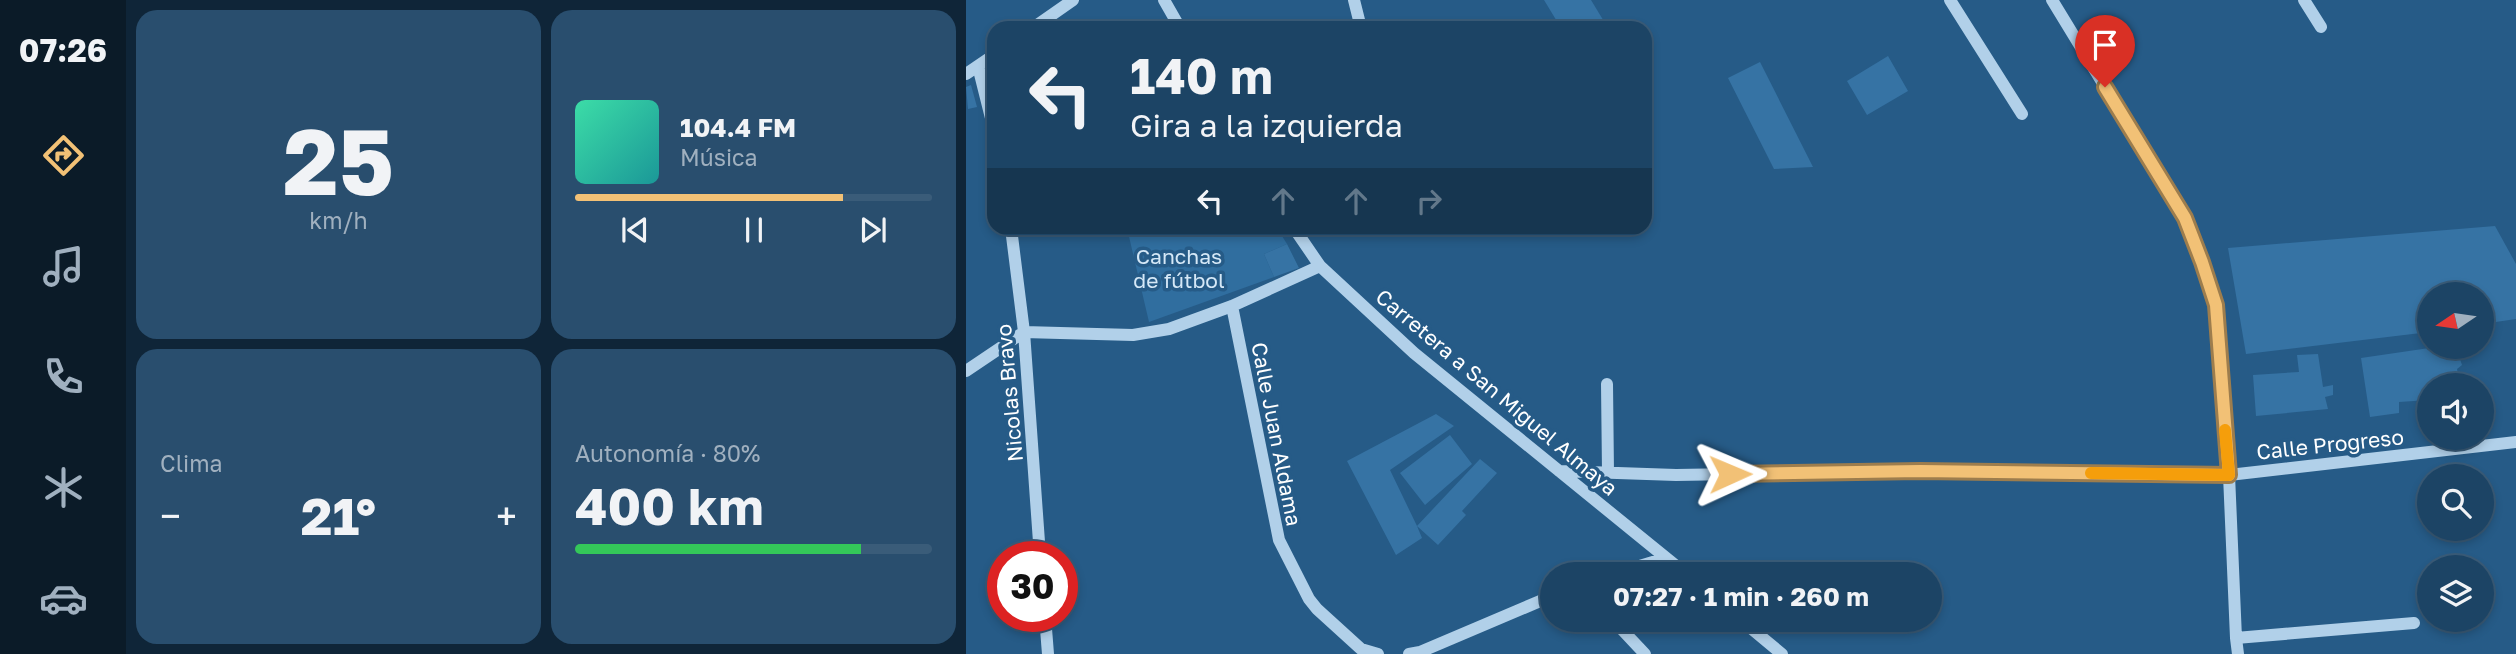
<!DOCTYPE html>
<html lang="es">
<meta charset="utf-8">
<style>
body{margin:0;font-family:"Golos Text",sans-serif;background:#294e6e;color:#f1f3f6;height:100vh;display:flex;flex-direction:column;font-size:26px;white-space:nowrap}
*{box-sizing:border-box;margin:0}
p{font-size:23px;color:#a0b0bf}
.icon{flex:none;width:38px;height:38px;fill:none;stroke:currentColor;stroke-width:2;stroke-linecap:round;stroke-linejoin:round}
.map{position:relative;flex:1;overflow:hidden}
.side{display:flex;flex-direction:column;gap:10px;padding:10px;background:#0f2538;width:840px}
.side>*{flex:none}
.top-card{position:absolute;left:21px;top:21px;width:665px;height:214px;border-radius:21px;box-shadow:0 4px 10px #0003,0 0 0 2px #3a5c79;background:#1c4465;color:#f1f3f6;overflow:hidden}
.needle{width:46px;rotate:257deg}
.controls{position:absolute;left:1451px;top:282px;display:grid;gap:14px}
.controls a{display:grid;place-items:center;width:77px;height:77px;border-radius:50%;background:#1c4465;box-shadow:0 4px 10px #0003,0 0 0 2px #3a5c79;font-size:35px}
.speed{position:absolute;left:21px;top:541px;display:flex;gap:14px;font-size:35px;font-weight:700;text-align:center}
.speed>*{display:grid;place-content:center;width:91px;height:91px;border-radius:50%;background:#1c4465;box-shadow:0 4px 10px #0003,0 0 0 2px #3a5c79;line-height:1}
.speed .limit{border:10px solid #d22;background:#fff;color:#111}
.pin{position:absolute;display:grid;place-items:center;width:60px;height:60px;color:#fff;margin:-72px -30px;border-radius:50% 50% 50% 0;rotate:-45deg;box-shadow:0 0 7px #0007}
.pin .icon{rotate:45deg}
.me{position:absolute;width:77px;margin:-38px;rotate:89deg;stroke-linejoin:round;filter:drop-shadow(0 0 5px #0008)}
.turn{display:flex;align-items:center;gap:24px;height:147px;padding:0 28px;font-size:32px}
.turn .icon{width:91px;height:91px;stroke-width:2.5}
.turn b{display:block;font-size:49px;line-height:60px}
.lanes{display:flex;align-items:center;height:66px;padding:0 28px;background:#0003;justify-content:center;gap:35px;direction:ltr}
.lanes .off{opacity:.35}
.big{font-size:52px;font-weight:700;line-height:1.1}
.side .tile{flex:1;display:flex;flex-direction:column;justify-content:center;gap:10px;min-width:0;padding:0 24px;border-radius:21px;background:#294e6e}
.side .dial{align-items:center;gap:0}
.dial b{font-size:91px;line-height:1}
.song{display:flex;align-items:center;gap:21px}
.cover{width:84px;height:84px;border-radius:10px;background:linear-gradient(135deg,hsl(160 70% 55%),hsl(180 70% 35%))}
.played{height:7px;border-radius:4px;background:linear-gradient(90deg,#f2c176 75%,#3a5c79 75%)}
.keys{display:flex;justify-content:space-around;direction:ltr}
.heat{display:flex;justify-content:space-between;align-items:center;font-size:38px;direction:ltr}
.charge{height:10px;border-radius:5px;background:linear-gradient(90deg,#34c759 80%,#3a5c79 0)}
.side .tiles{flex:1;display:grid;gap:10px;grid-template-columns:repeat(2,1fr)}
.trip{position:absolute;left:574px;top:562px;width:402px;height:70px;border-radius:35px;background:#1c4465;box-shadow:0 4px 10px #0003,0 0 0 2px #3a5c79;font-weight:700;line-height:70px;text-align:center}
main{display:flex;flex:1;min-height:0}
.tab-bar{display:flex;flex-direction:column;width:126px;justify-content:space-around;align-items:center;background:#0b1b28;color:#a0b0bf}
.tab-bar .icon{width:49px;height:49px}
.tab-bar .active{color:#f2c176}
.tab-bar b{font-size:32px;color:#f1f3f6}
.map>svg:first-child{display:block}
</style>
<main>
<nav class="tab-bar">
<b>07:26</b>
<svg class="icon active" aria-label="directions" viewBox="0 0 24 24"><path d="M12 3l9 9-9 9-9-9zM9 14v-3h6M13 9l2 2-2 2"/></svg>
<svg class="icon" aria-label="music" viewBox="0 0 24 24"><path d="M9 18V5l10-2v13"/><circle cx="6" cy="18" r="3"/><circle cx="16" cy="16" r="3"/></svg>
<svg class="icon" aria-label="phone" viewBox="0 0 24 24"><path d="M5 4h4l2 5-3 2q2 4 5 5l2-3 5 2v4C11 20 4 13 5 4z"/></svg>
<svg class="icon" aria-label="climate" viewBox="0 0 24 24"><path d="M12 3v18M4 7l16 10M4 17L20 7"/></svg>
<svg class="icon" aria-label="car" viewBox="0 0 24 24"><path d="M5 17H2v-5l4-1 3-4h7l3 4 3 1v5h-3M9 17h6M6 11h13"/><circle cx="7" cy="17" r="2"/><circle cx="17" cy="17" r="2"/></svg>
</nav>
<section class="side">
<div class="tiles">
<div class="tile dial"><b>25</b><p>km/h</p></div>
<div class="tile">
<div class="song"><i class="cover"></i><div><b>104.4 FM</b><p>Música</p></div></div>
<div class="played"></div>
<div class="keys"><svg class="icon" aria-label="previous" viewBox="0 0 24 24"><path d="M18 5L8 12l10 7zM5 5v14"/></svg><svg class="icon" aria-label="pause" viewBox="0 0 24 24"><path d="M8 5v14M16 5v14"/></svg><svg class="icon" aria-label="next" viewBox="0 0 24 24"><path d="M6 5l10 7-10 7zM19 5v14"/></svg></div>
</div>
<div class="tile"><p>Clima</p>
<div class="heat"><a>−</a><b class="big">21°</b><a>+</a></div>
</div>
<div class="tile"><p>Autonomía · 80%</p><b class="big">400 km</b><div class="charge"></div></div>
</div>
</section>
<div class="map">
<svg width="1550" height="654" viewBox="0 0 1550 654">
<rect width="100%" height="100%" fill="#265b87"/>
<path fill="#306e9f" d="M161 228H311L321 244 298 254 308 277 183 322Z"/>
<path fill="#3673a4" d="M578 0H625L642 28H595Z
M922 56 942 91 901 115 881 81Z
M794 62 847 167 808 169 762 78Z
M5 85 11 107 2 109 0 87Z
M1529 226 1550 264V319L1516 324V294H1463V332L1280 354 1262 248Z
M321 244 333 268 308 277 298 254Z
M1477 346H1486L1488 358 1494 359 1496 365 1491 369 1494 385H1463V400L1433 402V413L1404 417 1395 358Z
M1352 354 1357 387 1367 385V395L1359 397 1362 409 1290 416 1287 375 1333 372 1331 355Z
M470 414 488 426 424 470 451 526 514 459 531 473 496 511 500 515 472 545 451 526 456 538 430 555 381 461Z
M484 435 506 464 459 505 434 473Z"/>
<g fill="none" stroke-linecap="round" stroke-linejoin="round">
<path stroke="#b1d0e9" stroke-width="12" d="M198 0 214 28
M388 0 395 28
M984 0 1056 114
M1086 0 1219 218 1236 262 1250 305 1263 475 1270 638 1272 654
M1338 0 1355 27
M67 28 107 0
M12 66 28 130
M0 74 28 55
M45 228 58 332 74 556
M328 228 354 266 448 353 720 574
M266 306 313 540 343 599 351 609 395 649 412 654
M0 371 58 332 167 335 203 329 266 306 354 266
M641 384 642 473
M593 471 710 475 955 471 1263 475 1550 442
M647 574 700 558
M79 616 82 654
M647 620 679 654
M775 620 816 654
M1270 638 1448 623
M443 654 454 652 586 596"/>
</g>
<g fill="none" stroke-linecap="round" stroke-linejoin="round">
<g stroke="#9d7d4d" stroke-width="18">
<path id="route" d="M764 474 954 471 1263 475 1250 305 1236 262 1219 218 1139 87"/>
</g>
<use href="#route" stroke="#f2c176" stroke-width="12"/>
<path stroke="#f59e0b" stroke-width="12" d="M1125 473 1263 475 1259 430"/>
</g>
<g text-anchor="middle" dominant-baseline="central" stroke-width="7" stroke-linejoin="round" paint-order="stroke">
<g font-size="21" fill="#d5e8f7" stroke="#265b87">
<text x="213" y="256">Canchas<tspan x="213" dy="24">de fútbol</tspan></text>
</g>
<g font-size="21" fill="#fff" stroke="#265b87">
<text transform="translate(531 392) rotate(40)">Carretera a San Miguel Almaya</text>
<text transform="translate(43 393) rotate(-95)">Nicolas Bravo</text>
<text transform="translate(311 434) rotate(79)">Calle Juan Aldama</text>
<text transform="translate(1364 444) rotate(-6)">Calle Progreso</text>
</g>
</g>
</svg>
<div class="controls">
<a><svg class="needle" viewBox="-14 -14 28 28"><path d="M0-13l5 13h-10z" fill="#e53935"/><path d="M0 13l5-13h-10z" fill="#a0b0bf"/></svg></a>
<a><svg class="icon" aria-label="sound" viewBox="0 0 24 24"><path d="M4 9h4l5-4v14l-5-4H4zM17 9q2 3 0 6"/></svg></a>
<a><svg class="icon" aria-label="search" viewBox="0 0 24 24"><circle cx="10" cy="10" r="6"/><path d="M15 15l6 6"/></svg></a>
<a><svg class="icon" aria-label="layers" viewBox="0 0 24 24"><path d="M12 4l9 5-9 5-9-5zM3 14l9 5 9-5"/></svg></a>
</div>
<div class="speed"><div class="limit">30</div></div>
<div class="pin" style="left:1139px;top:87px;background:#d93025"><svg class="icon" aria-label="arrive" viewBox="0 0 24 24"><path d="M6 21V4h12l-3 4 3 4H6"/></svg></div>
<svg class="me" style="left:764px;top:474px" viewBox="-20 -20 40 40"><path d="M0-17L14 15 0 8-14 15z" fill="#f2c176" stroke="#fff" stroke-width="4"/></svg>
<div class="trip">07:27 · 1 min · 260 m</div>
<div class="top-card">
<div class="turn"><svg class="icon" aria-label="left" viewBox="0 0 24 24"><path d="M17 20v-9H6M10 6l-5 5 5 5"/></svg><div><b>140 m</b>Gira a la izquierda</div></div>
<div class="lanes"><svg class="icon" aria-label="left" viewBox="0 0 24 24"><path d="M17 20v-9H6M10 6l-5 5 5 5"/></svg><svg class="icon off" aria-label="ahead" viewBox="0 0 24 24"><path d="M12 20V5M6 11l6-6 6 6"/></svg><svg class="icon off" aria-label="ahead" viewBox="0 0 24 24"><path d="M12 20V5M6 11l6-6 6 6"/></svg><svg class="icon off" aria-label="right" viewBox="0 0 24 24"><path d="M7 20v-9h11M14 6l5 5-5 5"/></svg></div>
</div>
</div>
</main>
